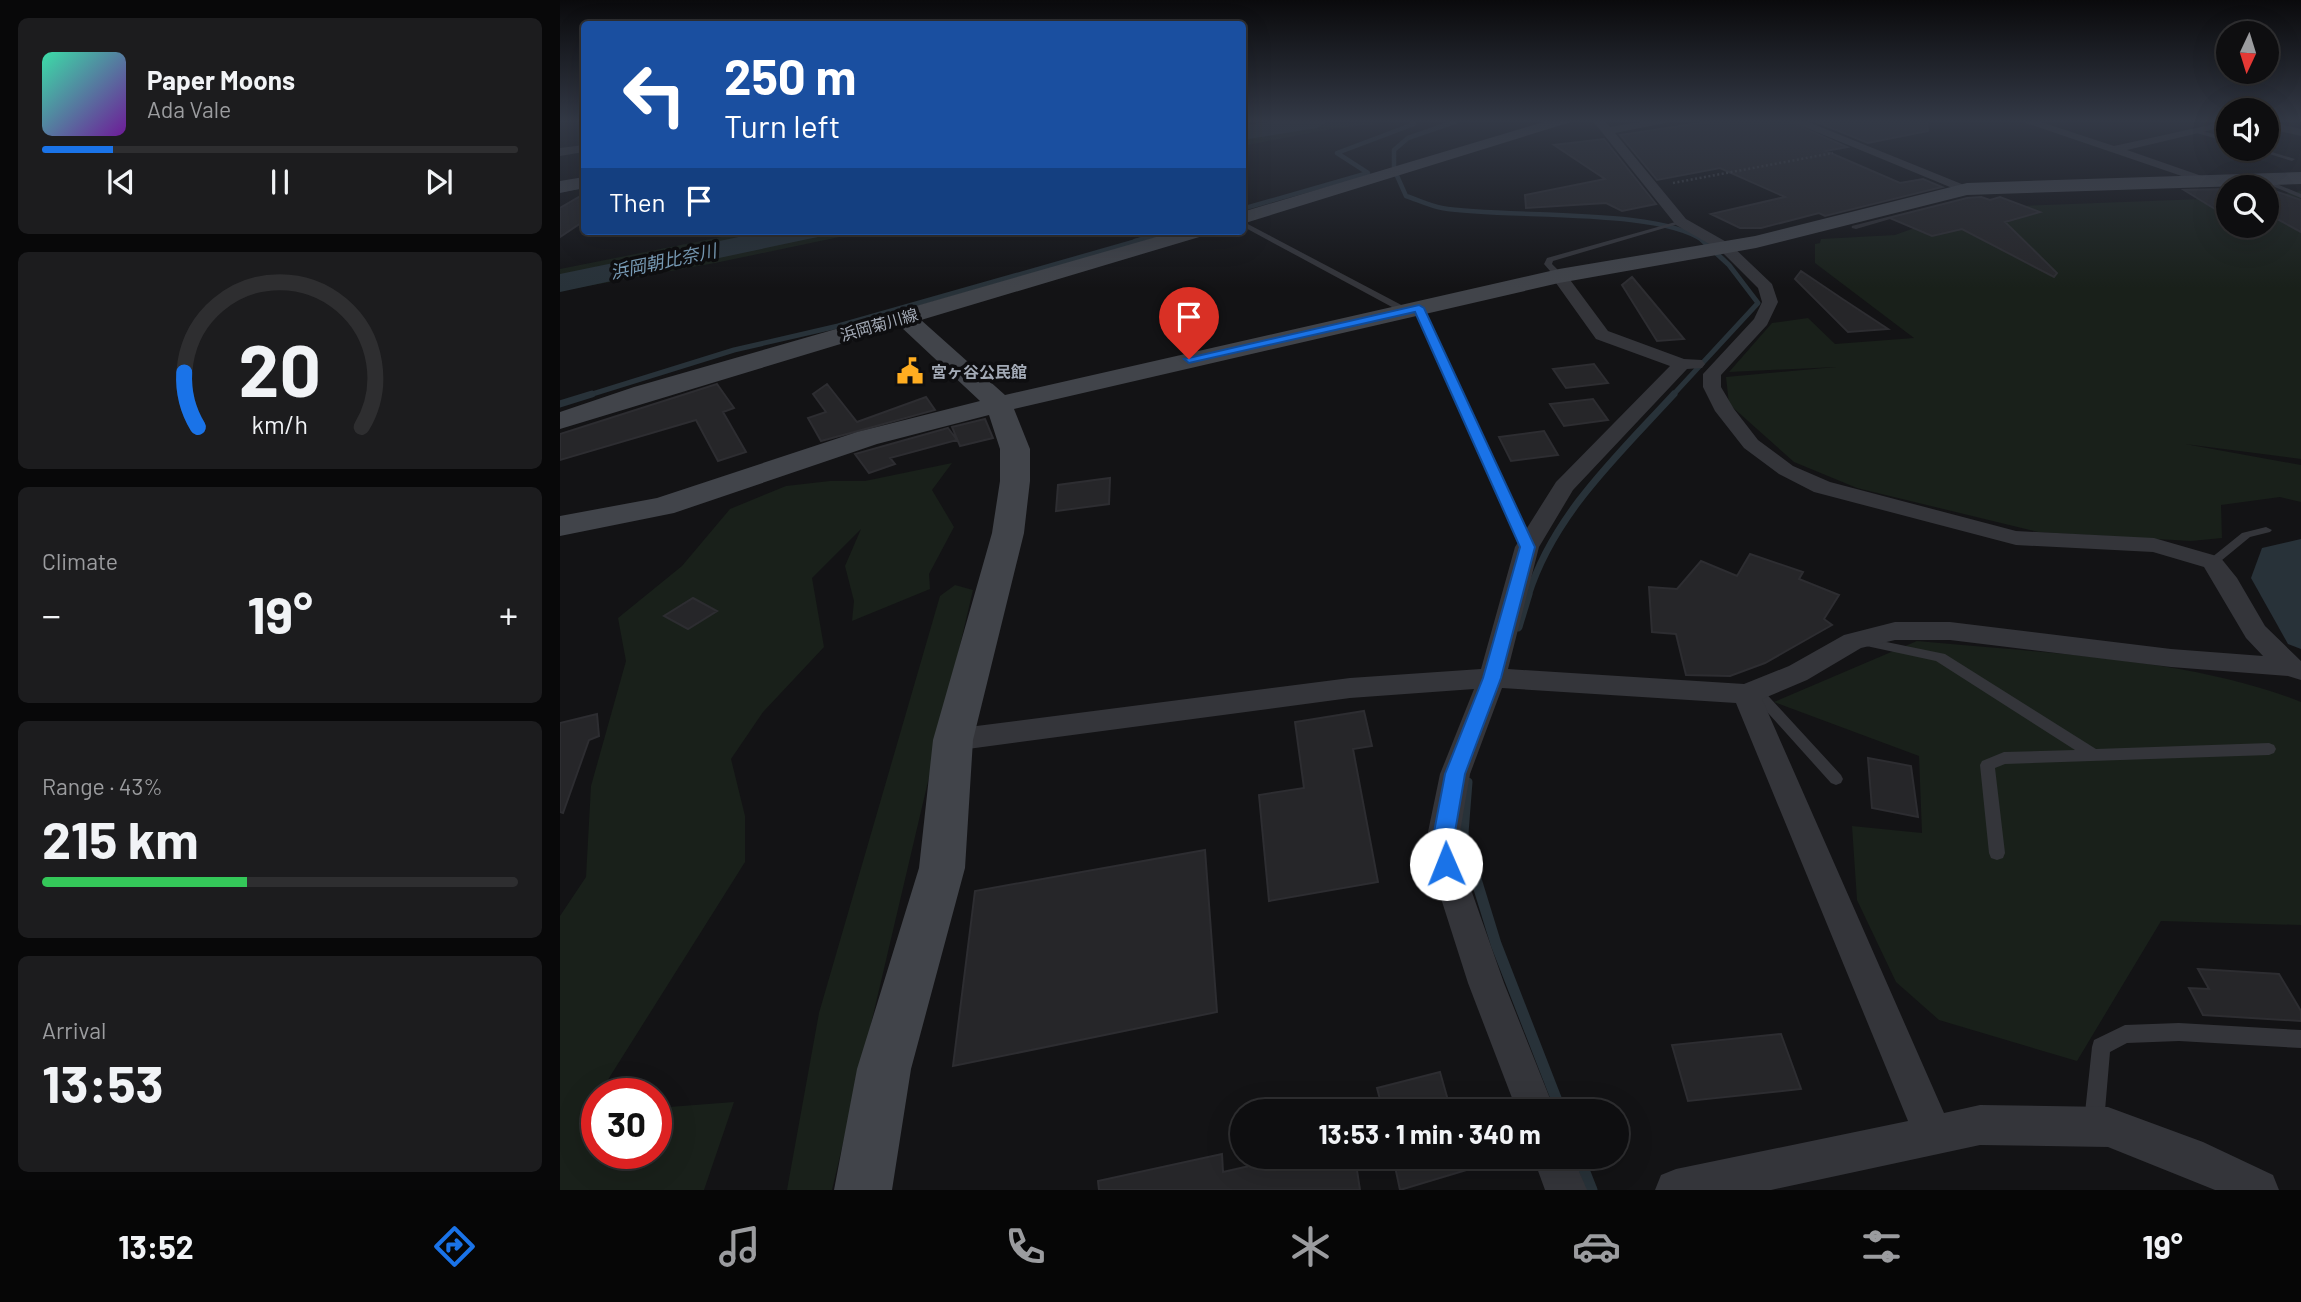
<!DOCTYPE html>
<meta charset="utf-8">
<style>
body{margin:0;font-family:Barlow,"Noto Sans JP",sans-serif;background:#1c1c1e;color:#f1f3f6;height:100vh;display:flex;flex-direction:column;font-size:26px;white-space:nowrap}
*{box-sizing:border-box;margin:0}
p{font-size:23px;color:#9b9c9f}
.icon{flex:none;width:38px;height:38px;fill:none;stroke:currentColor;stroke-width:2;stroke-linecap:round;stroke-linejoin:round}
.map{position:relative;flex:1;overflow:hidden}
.drawer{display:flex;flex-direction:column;gap:18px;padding:18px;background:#080809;width:560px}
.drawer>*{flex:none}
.banner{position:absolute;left:21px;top:21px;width:665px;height:214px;border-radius:7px;box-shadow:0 7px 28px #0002,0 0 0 2px #2e2e30;background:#1a4fa0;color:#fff;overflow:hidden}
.needle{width:46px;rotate:184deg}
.fabs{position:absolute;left:1656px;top:21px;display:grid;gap:14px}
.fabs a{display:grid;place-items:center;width:63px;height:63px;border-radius:50%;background:#0e0e10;box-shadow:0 7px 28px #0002,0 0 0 2px #2e2e30;font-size:35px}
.speed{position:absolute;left:21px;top:1078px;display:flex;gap:14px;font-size:35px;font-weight:700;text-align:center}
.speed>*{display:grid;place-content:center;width:91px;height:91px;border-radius:50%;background:#0e0e10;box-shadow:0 7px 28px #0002,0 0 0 2px #2e2e30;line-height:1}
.speed .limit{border:10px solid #d22;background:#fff;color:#111}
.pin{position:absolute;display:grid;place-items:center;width:60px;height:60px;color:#fff;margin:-72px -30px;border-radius:50% 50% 50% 0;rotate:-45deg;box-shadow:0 0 7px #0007}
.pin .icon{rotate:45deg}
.me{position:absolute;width:77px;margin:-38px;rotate:359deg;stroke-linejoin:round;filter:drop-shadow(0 0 5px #0008)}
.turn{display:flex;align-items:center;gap:24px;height:147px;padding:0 28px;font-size:32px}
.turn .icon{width:91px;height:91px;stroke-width:2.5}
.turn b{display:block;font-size:49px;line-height:60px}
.then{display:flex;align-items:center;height:66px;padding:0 28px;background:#0003;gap:14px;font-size:26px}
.big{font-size:52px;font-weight:700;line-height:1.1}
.drawer .card{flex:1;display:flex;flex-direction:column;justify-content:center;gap:10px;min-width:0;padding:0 24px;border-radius:10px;background:#1c1c1e}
.drawer .dial{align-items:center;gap:0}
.dial svg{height:182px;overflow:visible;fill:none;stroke:#2e2e30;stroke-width:7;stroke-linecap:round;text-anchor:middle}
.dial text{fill:#f1f3f6;stroke:none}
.song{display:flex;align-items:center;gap:21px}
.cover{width:84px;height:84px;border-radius:10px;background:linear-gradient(135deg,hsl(160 70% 55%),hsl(280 70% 35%))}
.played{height:7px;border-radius:4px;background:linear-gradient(90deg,#1a73e8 15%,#2e2e30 15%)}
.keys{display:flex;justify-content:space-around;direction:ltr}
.heat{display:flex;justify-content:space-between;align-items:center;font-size:38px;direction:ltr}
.charge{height:10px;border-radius:5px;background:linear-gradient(90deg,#34c759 43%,#2e2e30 0)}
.trip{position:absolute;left:670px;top:1099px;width:399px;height:70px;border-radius:35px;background:#0e0e10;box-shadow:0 7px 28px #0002,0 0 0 2px #2e2e30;font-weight:700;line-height:70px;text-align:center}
.menu{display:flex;height:112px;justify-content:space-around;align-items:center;background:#060606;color:#9b9c9f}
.menu .icon{width:49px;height:49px}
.menu .selected{color:#1a73e8}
.menu b{font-size:32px;color:#f1f3f6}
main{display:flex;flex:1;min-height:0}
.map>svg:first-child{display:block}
</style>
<main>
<section class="drawer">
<div class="card">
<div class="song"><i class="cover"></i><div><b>Paper Moons</b><p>Ada Vale</p></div></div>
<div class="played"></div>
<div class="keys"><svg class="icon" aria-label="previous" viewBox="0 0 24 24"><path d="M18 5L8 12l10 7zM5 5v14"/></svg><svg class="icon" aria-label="pause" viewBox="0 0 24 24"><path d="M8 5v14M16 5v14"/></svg><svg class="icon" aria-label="next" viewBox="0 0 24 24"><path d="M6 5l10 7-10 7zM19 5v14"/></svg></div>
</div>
<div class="card dial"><svg viewBox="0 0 100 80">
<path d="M14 69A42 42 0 1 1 86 69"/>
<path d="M14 69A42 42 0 0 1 8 45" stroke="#1a73e8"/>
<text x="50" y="56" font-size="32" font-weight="700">20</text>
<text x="50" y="72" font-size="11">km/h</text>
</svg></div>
<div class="card"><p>Climate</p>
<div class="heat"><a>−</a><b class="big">19°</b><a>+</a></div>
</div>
<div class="card"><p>Range · 43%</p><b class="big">215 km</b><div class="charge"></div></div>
<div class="card"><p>Arrival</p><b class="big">13:53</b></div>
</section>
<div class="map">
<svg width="1741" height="1190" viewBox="0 0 1741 1190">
<rect width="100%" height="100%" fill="#131315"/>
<path fill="#19201a" d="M708 121H838L765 130 683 146V126Z
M1741 191V459L1625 444 1741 465V502L1720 497 1661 505 1662 538 1631 541 1478 532 1297 488 1234 462 1169 404 1166 377 1276 367 1169 372 1212 323 1248 318 1275 344 1354 338 1255 263V244L1260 243 1261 239 1335 235 1410 208 1668 198V226H1706V197Z
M191 231H308L155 263 0 291V269Z
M392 463 372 490 394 527 369 574 370 589 292 621 294 601 285 566 301 529 252 578 264 647 203 712 171 759 185 816V862L27 1113H37V1153H96V1108L174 1102 144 1190H0V916L26 877 31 786 66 661 58 618 122 566 170 509 226 486 270 481H305Z
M395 585 413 590 272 1190H227L259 1013 380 596Z
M1357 641C1478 653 1629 657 1741 702V925L1601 921 1517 1061 1379 1020 1336 982 1297 900 1292 826 1362 833 1359 756 1214 702Z"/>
<path fill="#283239" d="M1741 539V649L1728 644 1691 578 1702 548Z"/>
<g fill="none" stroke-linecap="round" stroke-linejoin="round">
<path stroke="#283239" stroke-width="4.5" d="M897 121 848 138 834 150V169L846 196C858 200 870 206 882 208 945 219 1098 207 1144 241
M0 190 24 186
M682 209 808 173 777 153 854 124 852 121
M575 241 612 231"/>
<path stroke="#283239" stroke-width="5" d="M26 396 174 350 278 326 581 240
M1112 396 1198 303 1169 265 1142 240"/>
<path stroke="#283239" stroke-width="7" d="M0 404 32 394
M968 596C993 515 1058 455 1114 394"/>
<path stroke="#283239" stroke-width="9" d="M958 627 968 594
M908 782 904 833 908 855"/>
<path stroke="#283239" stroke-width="11" d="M908 853 936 944 1001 1111
M1019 1157 1032 1190"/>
<path fill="#283239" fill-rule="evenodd" d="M713 121H768L757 128 682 140V126Z
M208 231H262L258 237 248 239 0 292V274Z"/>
</g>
<path fill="#262629" stroke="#2d2d31" stroke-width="2" d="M1154 121H1228L1287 147 1266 151 1340 183 1363 179 1382 187 1265 216 1259 213 1201 228H1180L1151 214 1225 197 1160 168 1097 180 1060 135Z
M1254 121H1367L1368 131 1308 143Z
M1044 139 1096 204 1062 211 1046 203 966 208 965 195 1045 179 994 145Z
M1706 188 1741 200V232L1706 213Z
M1668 189V209H1655L1624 190Z
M24 194V221L0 237V208Z
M1421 197 1430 200 1440 197 1480 212 1445 222 1497 273 1494 277 1402 229 1372 236 1330 218 1296 228 1292 227 1407 198Z
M1241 271 1284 300 1328 329 1288 332 1235 279Z
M1072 277 1124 339 1097 341 1062 285Z
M1034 364 1048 383 1006 388 993 369Z
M157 384 174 408 163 412 186 452 158 461 136 420 0 460V434Z
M267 384 297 422 366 397 375 410 261 441 248 418 266 412 253 394Z
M1033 399 1048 420 1004 426 990 404Z
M425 419 433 438 400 446 392 427Z
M388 428 397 440 330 458 335 464 309 473 295 454Z
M984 431 998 455 951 461 939 437Z
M550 478 549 504 496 511 498 485Z
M1190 554 1243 572 1239 579 1279 595 1264 619 1272 625 1205 663 1170 676 1126 675 1116 634 1092 632 1089 587 1117 589 1141 561 1177 576Z
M133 598 157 611 128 629 104 616Z
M804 711 812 746 793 749 818 882 709 901 699 795 744 788 735 722Z
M37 714 39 736 29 740 3 813 0 812V723Z
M1308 758 1351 766 1358 817 1312 808Z
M645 850 657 1012 393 1066 415 891Z
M1638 969 1719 974 1741 1011V1021L1643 1015 1629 988 1649 989Z
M1221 1034 1241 1089 1128 1101 1112 1045Z
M880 1072 891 1111H823L817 1088Z
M662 1154 663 1172 729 1157H795L800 1190H539L538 1181Z
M833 1157H932L933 1162 840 1190Z"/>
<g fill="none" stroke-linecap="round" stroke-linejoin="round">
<path stroke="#3a3c41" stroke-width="2.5" stroke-dasharray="2 2.5" stroke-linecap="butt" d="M1113 183 1273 153"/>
<path fill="#34353a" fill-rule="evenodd" d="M1635 129 1668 138V142L1633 132Z
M1693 149H1702L1735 159 1732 161Z
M1707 180 1741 194V198L1705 183 1704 182Z
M682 221 849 309 850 311 843 313 682 226Z
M1119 221 1125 222 993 261 992 264 1002 274V278H996L984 264 987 258Z
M856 306 863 308 973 547 971 550 967 551 961 547 855 308Z
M1706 527 1712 530 1710 532 1690 537 1656 565H1648L1646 562 1682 533Z
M1302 637 1385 654 1536 749 1709 743 1714 745 1716 749 1714 753 1709 755 1445 764 1435 768 1445 853 1443 858 1437 860 1431 858 1429 853 1420 765 1422 761 1444 752 1515 750 1376 661 1297 644 1296 641 1297 638Z
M1195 685 1200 687 1281 775 1283 779 1281 783 1276 785 1271 783 1190 693 1188 690 1190 687Z
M1619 1023 1741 1030V1048L1619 1041 1567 1043 1550 1052 1544 1122 1541 1129 1534 1132 1527 1129 1524 1122 1532 1047 1534 1040 1565 1025Z"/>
<path fill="#34353a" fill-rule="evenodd" d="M1033 121H1045L1050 127 1086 121H1115L1055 133 1126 219 1170 244 1212 284 1218 302 1207 325 1161 375V387L1174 409 1198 440 1233 466 1270 482 1456 531 1594 538 1660 557 1677 578 1705 626 1741 661V680L1728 676 1611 667 1390 640H1335L1301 648 1247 680 1202 699 1384 1113 1420 1105 1548 1107 1643 1142 1713 1175 1719 1190H1655L1548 1147 1420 1145 1211 1190H1095L1101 1175 1116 1169 1348 1121 1176 703 942 688 910 774 900 832 902 864 944 983 995 1111H957L908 983 870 864 868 832 880 774 914 689 790 698 393 751 383 748 379 740 383 732 393 729 790 678 921 669 955 547 996 482 1110 366 1036 339 991 276 999 271 1005 273 1048 331 1124 359 1142 360 1145 364 1142 368 1127 369 1013 490 979 547 948 669 1184 684 1229 666 1284 635 1335 622H1390L1611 649 1703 656 1686 638 1644 567 1593 552 1456 545 1254 492 1219 474 1184 448 1155 411 1143 387V374L1194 319 1202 302 1198 288 1160 250 1116 225Z
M1230 121H1246L1414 189 1402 192Z
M1460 121H1478L1554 146 1668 121V126L1567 150 1659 182 1648 185Z
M1706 121 1741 129V136L1706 128Z
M24 145V152L0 156V148Z
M973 1157H1013L1027 1190H985Z"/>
<path fill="#41444a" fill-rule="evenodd" d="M987 121H1014L682 224V212Z
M1741 172V184L1407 195 1196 248 999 283 454 409 470 449V481L464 533 413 740 405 868 351 1069 332 1190H274L297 1069 359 868 373 740 432 533 440 481V449L429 415 317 444 114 513 0 536V516L97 498 297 432 420 401 340 326 0 429V412L74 387 617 231H649L646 235 361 320 445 395 999 269 1195 236 1407 183Z
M24 177V188L0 193V181Z"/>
</g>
<linearGradient id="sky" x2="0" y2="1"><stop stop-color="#0a0a0c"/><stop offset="0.42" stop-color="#333946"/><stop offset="1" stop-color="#333946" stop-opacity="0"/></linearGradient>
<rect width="1741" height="288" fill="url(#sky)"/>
<path fill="#1a73e8" stroke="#114b97" stroke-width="2" d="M859 305 864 308 975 547 941 678 905 774 895 832 896 864 893 870 886 873 878 870 874 832 885 774 923 678 960 547 855 312 629 363 624 359Z"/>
<defs>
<g id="civic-bare" transform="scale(2.1)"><path d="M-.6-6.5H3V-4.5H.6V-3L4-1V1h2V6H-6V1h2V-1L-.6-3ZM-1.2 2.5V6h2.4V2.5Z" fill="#ffad21" stroke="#0e0e10" stroke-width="2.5" paint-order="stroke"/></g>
</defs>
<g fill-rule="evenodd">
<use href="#civic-bare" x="350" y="371"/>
</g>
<g text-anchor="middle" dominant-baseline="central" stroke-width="7" stroke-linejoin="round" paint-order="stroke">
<g font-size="16" fill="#a3aab6" stroke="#0e0e10">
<text transform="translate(319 324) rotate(-16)">浜岡菊川線</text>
</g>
<g font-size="16" font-weight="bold" fill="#a3aab6" stroke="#0e0e10" text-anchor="start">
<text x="371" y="371">宮ヶ谷公民館</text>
</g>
<g font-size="18" font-style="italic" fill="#779ab4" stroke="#0e0e10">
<text transform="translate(103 261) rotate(-12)">浜岡朝比奈川</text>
</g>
</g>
</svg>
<div class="fabs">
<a><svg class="needle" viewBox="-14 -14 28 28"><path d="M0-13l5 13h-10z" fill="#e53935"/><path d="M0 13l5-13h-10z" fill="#9b9c9f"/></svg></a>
<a><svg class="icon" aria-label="sound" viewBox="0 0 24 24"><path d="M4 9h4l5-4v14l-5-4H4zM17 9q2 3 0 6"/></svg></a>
<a><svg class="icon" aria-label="search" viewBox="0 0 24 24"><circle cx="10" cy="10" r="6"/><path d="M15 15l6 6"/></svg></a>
</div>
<div class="speed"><div class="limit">30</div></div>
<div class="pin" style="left:629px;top:359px;background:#d93025"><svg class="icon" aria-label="arrive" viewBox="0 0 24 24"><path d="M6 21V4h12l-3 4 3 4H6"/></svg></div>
<svg class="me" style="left:886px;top:864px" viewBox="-20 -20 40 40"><circle r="19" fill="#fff"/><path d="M0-13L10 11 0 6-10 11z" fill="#1a73e8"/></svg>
<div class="trip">13:53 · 1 min · 340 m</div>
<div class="banner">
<div class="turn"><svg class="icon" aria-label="left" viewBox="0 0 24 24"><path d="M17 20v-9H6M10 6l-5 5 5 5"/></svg><div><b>250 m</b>Turn left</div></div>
<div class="then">Then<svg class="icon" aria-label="arrive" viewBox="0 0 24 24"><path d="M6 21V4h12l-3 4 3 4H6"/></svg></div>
</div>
</div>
</main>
<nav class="menu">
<b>13:52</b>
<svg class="icon selected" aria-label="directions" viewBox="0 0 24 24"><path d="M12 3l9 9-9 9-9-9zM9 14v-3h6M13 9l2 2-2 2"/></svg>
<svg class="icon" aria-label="music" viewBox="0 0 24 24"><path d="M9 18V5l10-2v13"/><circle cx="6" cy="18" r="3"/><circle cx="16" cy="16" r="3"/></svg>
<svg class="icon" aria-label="phone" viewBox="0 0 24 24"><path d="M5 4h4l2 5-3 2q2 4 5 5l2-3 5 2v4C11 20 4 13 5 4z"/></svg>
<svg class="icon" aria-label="climate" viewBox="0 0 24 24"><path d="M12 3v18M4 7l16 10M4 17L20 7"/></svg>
<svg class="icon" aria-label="car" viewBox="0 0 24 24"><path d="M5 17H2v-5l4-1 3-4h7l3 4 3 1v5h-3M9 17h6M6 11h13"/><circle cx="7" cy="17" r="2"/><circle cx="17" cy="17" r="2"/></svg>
<svg class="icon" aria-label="filters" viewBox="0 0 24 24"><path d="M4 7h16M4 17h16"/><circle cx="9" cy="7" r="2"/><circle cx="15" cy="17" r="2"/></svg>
<b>19°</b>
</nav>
